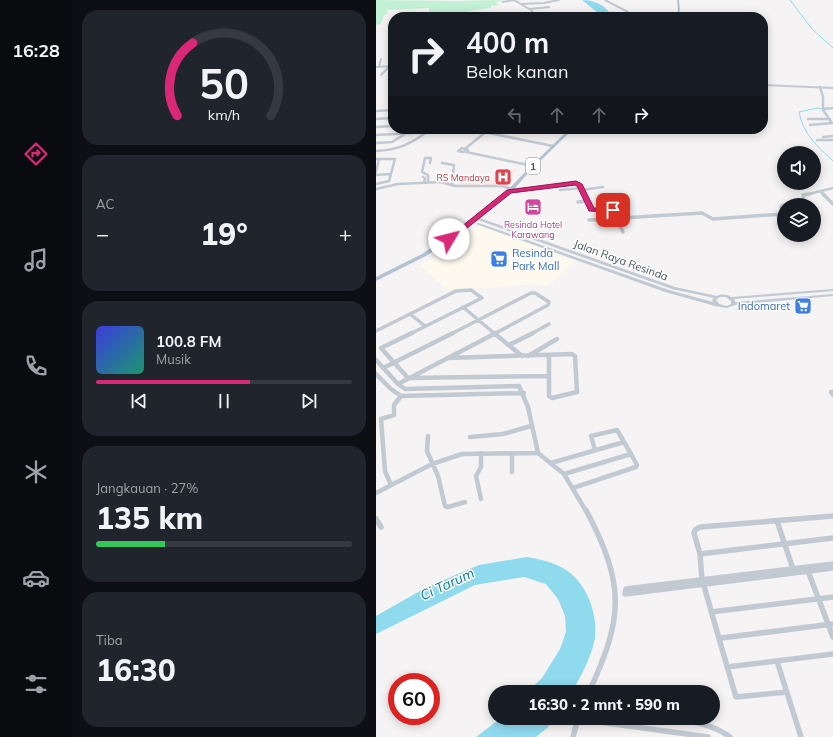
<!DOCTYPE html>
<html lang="id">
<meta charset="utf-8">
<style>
body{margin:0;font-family:Mulish,sans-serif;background:#20242c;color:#f1f3f6;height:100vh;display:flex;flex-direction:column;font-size:15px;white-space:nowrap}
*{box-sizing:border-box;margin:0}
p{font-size:13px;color:#9ea1a6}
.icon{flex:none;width:22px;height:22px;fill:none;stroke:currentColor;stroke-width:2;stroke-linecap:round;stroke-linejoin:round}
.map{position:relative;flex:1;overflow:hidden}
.panel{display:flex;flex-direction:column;gap:10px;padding:10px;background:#0d0f14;width:304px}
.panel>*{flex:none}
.guide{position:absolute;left:12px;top:12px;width:380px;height:122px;border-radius:16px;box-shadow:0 2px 10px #0003;background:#171b24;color:#f1f3f6;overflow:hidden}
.fabs{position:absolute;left:401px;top:146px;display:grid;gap:8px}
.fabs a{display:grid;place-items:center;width:44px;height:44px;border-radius:50%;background:#171b24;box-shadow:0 2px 10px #0003;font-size:20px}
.speed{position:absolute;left:12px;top:673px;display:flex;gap:8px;font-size:20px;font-weight:700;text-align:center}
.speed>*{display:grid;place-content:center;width:52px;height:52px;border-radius:50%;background:#171b24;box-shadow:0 2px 10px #0003;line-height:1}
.speed .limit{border:6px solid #d22;background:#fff;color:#111}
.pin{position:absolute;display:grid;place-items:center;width:34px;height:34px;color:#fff;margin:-17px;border-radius:8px;box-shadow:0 2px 6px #0006}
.me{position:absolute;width:44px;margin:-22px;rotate:53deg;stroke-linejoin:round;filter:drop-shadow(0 0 3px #0008)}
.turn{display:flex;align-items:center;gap:14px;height:84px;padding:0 12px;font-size:18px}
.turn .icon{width:52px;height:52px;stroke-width:2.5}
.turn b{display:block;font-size:28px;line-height:34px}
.lanes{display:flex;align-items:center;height:38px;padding:0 12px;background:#0003;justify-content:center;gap:20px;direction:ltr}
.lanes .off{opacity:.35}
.big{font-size:30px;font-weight:800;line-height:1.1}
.panel .widget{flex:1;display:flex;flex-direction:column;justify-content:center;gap:6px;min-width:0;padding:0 14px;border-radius:16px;background:#20242c}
.panel .dial{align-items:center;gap:0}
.dial svg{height:104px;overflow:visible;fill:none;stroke:#363941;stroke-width:7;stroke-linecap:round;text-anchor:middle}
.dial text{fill:#f1f3f6;stroke:none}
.song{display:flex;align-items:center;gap:12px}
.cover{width:48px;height:48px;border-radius:6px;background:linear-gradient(135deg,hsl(240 70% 55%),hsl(160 70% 35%))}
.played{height:4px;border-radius:2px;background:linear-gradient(90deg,#db2777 60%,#363941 60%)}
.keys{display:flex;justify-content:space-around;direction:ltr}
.heat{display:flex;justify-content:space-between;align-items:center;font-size:22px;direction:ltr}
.charge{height:6px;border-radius:3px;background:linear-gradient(90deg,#34c759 27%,#363941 0)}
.trip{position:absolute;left:112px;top:685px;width:232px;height:40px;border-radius:20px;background:#171b24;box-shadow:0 2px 10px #0003;font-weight:800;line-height:40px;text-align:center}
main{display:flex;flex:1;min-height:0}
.dock{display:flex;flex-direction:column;width:72px;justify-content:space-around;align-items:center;background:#090b0e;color:#9ea1a6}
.dock .icon{width:28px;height:28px}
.dock .current{color:#db2777}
.dock b{font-size:18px;color:#f1f3f6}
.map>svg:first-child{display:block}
</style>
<main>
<nav class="dock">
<b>16:28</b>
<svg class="icon current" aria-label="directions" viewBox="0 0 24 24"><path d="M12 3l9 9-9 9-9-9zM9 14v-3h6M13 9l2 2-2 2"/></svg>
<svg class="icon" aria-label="music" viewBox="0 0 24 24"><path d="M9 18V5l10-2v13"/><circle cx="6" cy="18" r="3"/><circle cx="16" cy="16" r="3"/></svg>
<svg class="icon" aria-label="phone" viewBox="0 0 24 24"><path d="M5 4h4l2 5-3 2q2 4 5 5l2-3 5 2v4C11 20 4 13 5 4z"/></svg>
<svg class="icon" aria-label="climate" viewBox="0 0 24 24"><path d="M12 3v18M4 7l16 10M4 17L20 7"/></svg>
<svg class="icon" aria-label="car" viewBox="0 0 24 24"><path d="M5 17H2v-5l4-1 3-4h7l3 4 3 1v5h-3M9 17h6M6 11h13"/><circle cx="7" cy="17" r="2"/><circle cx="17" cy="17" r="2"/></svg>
<svg class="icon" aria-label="filters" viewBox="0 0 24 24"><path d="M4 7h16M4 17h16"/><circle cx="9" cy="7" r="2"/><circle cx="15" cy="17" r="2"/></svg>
</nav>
<section class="panel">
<div class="widget dial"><svg viewBox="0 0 100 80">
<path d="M14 69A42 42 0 1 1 86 69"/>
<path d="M14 69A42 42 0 0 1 26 13" stroke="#db2777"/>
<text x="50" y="56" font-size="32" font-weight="700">50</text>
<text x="50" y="72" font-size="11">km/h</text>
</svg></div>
<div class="widget"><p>AC</p>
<div class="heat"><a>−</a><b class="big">19°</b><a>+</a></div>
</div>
<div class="widget">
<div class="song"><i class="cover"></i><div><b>100.8 FM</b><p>Musik</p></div></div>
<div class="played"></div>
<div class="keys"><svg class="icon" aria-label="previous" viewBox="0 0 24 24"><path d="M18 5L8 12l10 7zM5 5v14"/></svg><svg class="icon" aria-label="pause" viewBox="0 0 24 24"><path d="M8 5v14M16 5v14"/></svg><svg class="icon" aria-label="next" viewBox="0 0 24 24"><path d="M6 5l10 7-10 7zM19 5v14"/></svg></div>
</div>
<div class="widget"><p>Jangkauan · 27%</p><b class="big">135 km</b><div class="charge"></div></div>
<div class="widget"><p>Tiba</p><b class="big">16:30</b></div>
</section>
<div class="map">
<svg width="457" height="737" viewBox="0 0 457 737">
<rect width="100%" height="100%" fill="#f5f3f3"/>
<path fill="#fdf9ef" d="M103 226 200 261 172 286 160 284 119 288 70 289 44 266Z"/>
<path fill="#fce8e6" d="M124 168 140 170 129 185 88 186 87 184H84L88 176 118 178Z"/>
<path fill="#c3f1d5" d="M0 0 79 1 123 0 129 1 119 2 123 5 115 6V8C94 10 74 16 53 16V8L12 10 11 14 8 15 5 24 0 25Z"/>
<path fill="#90daee" d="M206 0C219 0 229 5 237 17H227Z
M151 557C162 559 173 561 183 566 209 578 222 611 219 638 216 656 205 676 196 692H151L166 678 184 649 190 632 189 616 182 599 170 584 148 577 99 585 0 634V616L49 588 103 565Z
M125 718H179L171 728 160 737H100Z"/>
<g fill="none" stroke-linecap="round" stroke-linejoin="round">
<path stroke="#90daee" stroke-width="1" d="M414 0 436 29 457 48
M446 109 441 108 423 112C427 134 441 146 457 161"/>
<path stroke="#c1cad2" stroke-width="2" d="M138 0 155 10 160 17
M229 0 252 12 255 17
M127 2 138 0
M146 4 168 3 183 0
M154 9 173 7
M159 16 182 15
M0 67 17 66
M3 67 5 59
M5 75 14 66"/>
<path stroke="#c1cad2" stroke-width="2.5" d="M447 109 457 108
M0 111 17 110
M0 119 17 118
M432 119H454
M434 125 456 123 447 110V97L444 87
M0 127 17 126
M93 129 177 146
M0 135 38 133
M447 137 457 136
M441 140H457
M0 143 16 142 29 134
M86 148 92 150 86 152 82 151Z
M90 148 111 131
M0 151C24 150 36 143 55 129
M90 152 157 166
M0 159H19L13 181 0 184
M66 163 78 165 76 184
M0 172 3 159
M0 175 15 174
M47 177 49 178 48 183
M52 183V175L46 172 49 158H55L54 163
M0 189 22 184 65 182 79 186H126L136 189
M184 190 205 188
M206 190 227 187
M445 191 448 195
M134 192 202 184 208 195
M429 195 457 188"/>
<path stroke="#c1cad2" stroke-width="3.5" d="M207 194 216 210 236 209 247 232
M447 194 457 204
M202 202 212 201
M411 205 428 203 427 195 433 194
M213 220 326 213 337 219 406 214 405 207 408 205
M87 307 119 334
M34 314 49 326
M0 331 80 291 95 290 106 298 34 334
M75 334 155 293H159L173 302 172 305 118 334
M155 334 173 324"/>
<path stroke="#c1cad2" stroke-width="4.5" d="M36 333 5 348 32 378 173 376
M118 333 146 356
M133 345 157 333
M152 356 181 339
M72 358 196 354 199 356 201 392 176 398 173 396V356
M0 360 22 384 29 389 143 386 152 407 162 453
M7 368 77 333
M0 374 15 389 25 396 148 393
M22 384 120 333
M457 392H455L457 395
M52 436 51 451 62 476 69 506 72 507 89 502
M94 437 127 434 155 426
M219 450 215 436 241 430 255 454
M105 453V467L100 476 105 499
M136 453V472
M175 463 248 442
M188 474 255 454 261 465 260 467 197 488
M15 485 9 471 5 419 18 415V405L25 396
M0 493 56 464 86 454 162 453 188 474 210 511"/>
<path stroke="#c1cad2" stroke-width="5.5" d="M210 510C249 584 248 617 213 692
M457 516 324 527 319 530 318 533 324 554 457 538
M0 519 5 527
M401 521 417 569
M324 554 326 579 344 642
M457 564 250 589 249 594 457 568
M432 571 457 637
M335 612 457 597
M401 661 425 737
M351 667 457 654
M411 692 360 697 344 642 345 638 457 624
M282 718C308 721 333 721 354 737
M202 719 332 737
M197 737 202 718"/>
<path fill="#c1cad2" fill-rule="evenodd" d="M387 84 457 87V89L387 86Z
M99 217H101L299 287 341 296C345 294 351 294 355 297L457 289V291L358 299 359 301V302L457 294V296L359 305 351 308 339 306 289 292 100 224 101 223H103L293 290 337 302 336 300 338 298 296 289 99 219ZM344 297H350L355 301V304L351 306 343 304 340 300Z"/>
<path fill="#b3c2d1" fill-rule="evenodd" d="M301 0H303L304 10 302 17H300L302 10Z
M193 129H197L154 171 132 196 86 232 50 256 0 281V277L46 254 82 230 128 194 152 169Z"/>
</g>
<path fill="#db2777" stroke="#8e194d" d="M200 181 206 184 218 208H237L240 210 239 212 213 211 201 186 199 185 135 193 76 240H71L70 239 131 190Z"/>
<defs>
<g id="hospital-square" transform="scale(0.9)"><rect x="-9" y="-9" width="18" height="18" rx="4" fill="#e0444e" stroke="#fff"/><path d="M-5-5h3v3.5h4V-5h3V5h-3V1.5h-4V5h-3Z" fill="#fff"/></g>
<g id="hotel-square" transform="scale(0.9)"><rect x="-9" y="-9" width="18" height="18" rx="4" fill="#d1479c" stroke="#fff"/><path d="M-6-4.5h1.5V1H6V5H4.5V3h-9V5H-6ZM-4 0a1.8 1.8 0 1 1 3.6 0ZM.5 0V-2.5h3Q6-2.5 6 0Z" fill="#fff"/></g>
<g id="supermarket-square" transform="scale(0.9)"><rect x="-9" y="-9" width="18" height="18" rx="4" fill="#3f7fe0" stroke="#fff"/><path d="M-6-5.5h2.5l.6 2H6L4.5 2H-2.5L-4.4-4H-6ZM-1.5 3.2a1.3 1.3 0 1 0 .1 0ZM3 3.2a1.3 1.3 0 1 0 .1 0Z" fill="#fff"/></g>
</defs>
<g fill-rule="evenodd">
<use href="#hospital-square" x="127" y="177"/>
<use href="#hotel-square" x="157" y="207"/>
<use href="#supermarket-square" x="123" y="259"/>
<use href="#supermarket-square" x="427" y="306"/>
</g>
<g text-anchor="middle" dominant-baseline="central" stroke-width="3" stroke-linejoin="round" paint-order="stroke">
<g font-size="9" fill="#be3a42" stroke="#fff" text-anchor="end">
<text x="114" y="177">RS Mandaya</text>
</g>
<g font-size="9" fill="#b23c85" stroke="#fff">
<text x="157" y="224">Resinda Hotel<tspan x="157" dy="10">Karawang</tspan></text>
</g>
<rect fill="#fff" stroke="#808990" stroke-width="1" x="150" y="158" width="14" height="16" rx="3"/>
<g font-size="10" font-weight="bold" fill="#4a5661">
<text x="157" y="166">1</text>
</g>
<g font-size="11" fill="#366cbe" stroke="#fff" text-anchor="start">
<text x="136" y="253">Resinda<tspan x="136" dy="13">Park Mall</tspan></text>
<text x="414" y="306" text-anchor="end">Indomaret</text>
</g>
<g font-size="11" fill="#4a5661" stroke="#fff">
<text transform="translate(245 260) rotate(20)">Jalan Raya Resinda</text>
</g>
<g font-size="14" font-style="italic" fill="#0c7c9b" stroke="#fff">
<text transform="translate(71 584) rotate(-25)">Ci Tarum</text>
</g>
</g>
</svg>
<div class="fabs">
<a><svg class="icon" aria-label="sound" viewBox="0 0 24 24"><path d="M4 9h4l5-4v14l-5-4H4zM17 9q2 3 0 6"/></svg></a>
<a><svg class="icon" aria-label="layers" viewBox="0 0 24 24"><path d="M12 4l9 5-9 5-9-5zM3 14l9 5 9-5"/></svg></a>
</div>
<div class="speed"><div class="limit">60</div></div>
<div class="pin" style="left:237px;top:210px;background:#d93025"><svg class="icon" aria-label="arrive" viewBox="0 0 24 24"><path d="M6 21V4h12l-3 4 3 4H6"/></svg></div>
<svg class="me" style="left:73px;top:239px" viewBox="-20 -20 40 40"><circle r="19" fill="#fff"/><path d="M0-13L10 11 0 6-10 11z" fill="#db2777"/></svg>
<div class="trip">16:30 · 2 mnt · 590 m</div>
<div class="guide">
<div class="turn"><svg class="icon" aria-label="right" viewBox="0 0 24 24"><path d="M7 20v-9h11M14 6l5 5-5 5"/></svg><div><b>400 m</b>Belok kanan</div></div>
<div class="lanes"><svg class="icon off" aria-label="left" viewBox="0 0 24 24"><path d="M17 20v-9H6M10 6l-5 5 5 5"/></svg><svg class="icon off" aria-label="ahead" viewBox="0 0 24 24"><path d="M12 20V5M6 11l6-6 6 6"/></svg><svg class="icon off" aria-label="ahead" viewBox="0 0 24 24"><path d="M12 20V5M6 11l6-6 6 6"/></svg><svg class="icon" aria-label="right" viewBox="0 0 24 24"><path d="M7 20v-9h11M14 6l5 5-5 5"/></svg></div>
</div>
</div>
</main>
